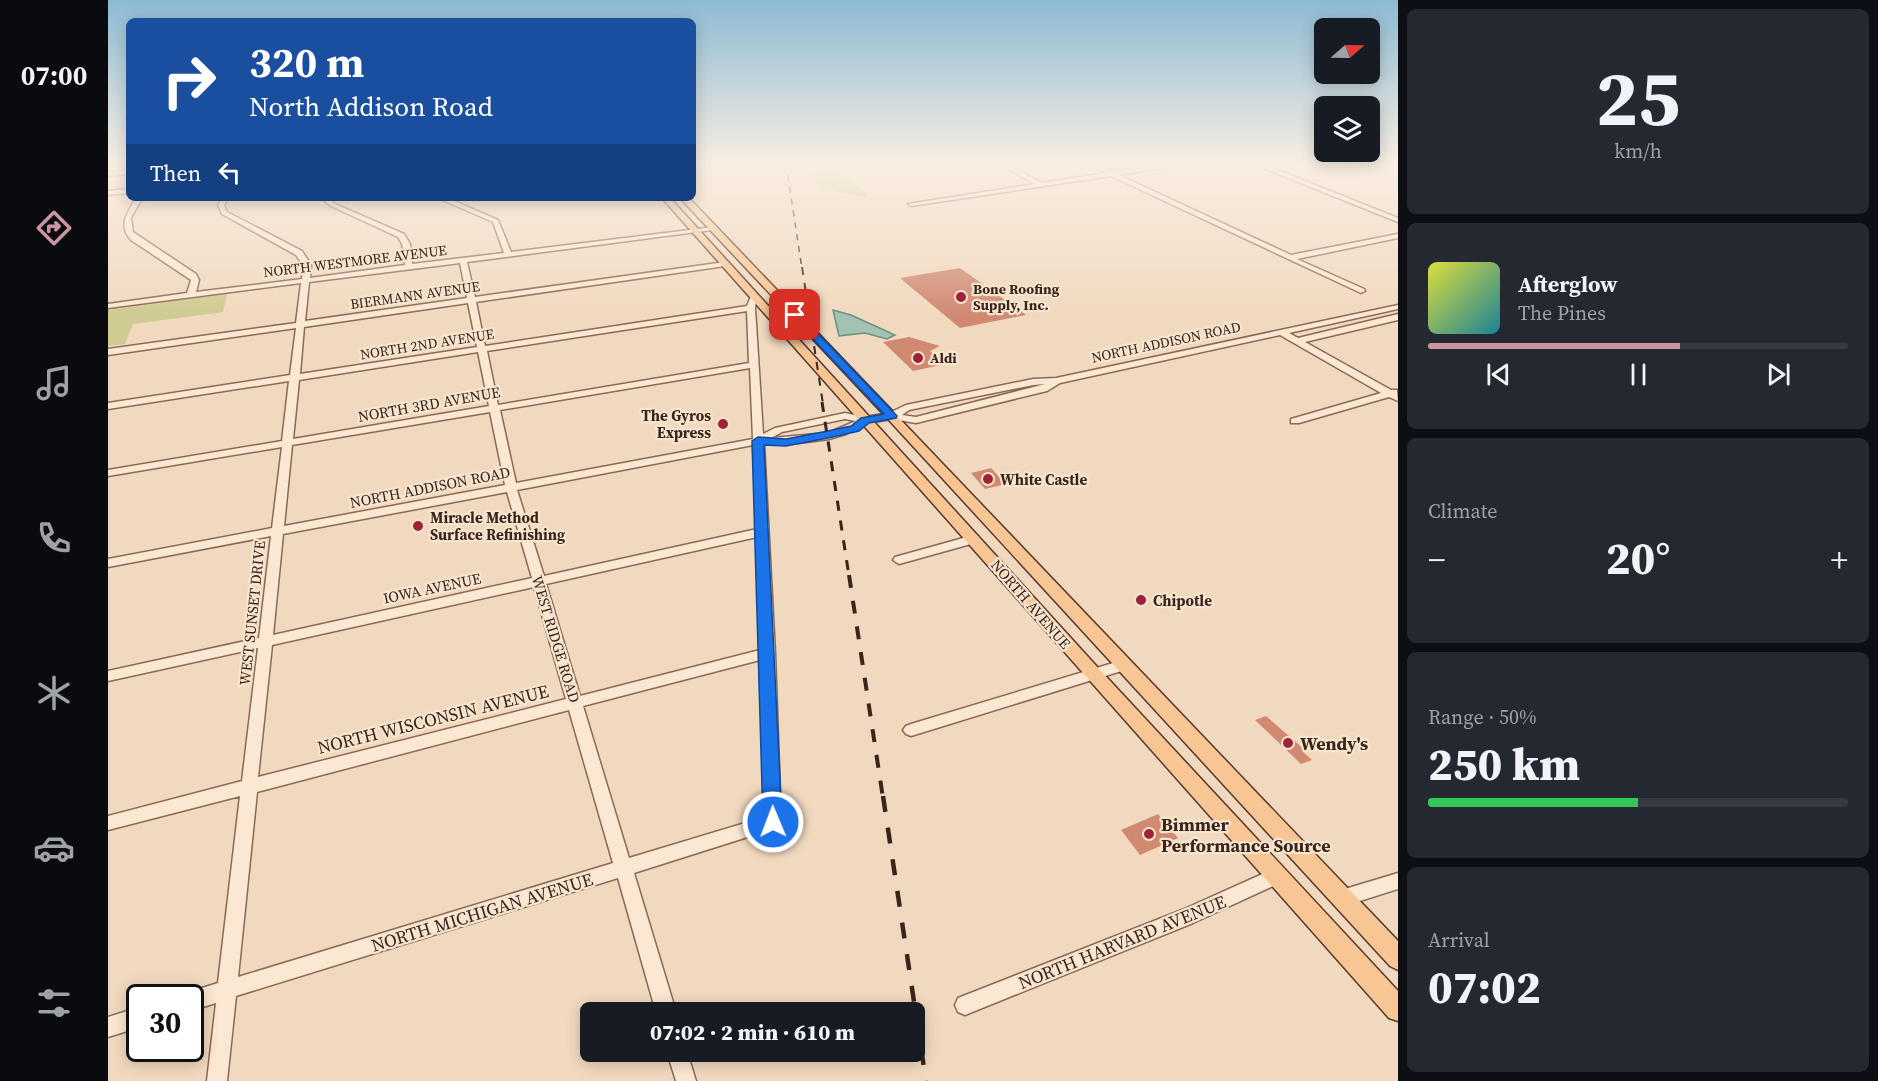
<!DOCTYPE html>
<meta charset="utf-8">
<style>
body{margin:0;font-family:"Source Serif 4",serif;background:#242831;color:#f1f3f6;height:100vh;display:flex;flex-direction:column;font-size:22px;white-space:nowrap}
*{box-sizing:border-box;margin:0}
p{font-size:20px;color:#9ea1a6}
.icon{flex:none;width:33px;height:33px;fill:none;stroke:currentColor;stroke-width:2;stroke-linecap:round;stroke-linejoin:round}
.map{position:relative;flex:1;overflow:hidden}
.side{display:flex;flex-direction:column;gap:9px;padding:9px;background:#0d0f14;width:480px}
.side>*{flex:none}
.guide{position:absolute;left:18px;top:18px;width:570px;height:183px;border-radius:9px;box-shadow:0 3px 15px #0003;background:#1a4fa0;color:#fff;overflow:hidden}
.needle{width:39px;rotate:70deg}
.tools{position:absolute;left:1206px;top:18px;display:grid;gap:12px}
.tools a{display:grid;place-items:center;width:66px;height:66px;border-radius:9px;background:#171b24;box-shadow:0 3px 15px #0003;font-size:30px}
.speed{position:absolute;left:18px;top:984px;display:flex;gap:12px;font-size:30px;font-weight:700;text-align:center}
.speed>*{display:grid;place-content:center;width:78px;height:78px;border-radius:50%;background:#171b24;box-shadow:0 3px 15px #0003;line-height:1}
.speed .limit{border:3px solid #111;border-radius:9px;background:#fff;color:#111}
.pin{position:absolute;display:grid;place-items:center;width:51px;height:51px;color:#fff;margin:-26px;border-radius:12px;box-shadow:0 3px 9px #0006}
.me{position:absolute;width:66px;margin:-33px;rotate:359deg;stroke-linejoin:round;filter:drop-shadow(0 0 4px #0008)}
.turn{display:flex;align-items:center;gap:21px;height:126px;padding:0 24px;font-size:27px}
.turn .icon{width:78px;height:78px;stroke-width:2.5}
.turn b{display:block;font-size:42px;line-height:51px}
.then{display:flex;align-items:center;height:57px;padding:0 24px;background:#0003;gap:12px;font-size:22px}
.big{font-size:45px;font-weight:800;line-height:1.1}
.side .card{flex:1;display:flex;flex-direction:column;justify-content:center;gap:9px;min-width:0;padding:0 21px;border-radius:9px;background:#242831}
.side .dial{align-items:center;gap:0}
.dial b{font-size:78px;line-height:1}
.song{display:flex;align-items:center;gap:18px}
.cover{width:72px;height:72px;border-radius:9px;background:linear-gradient(135deg,hsl(60 70% 55%),hsl(190 70% 35%))}
.played{height:6px;border-radius:3px;background:linear-gradient(90deg,#cc95a1 60%,#363941 60%)}
.keys{display:flex;justify-content:space-around;direction:ltr}
.heat{display:flex;justify-content:space-between;align-items:center;font-size:33px;direction:ltr}
.charge{height:9px;border-radius:4px;background:linear-gradient(90deg,#34c759 50%,#363941 0)}
.trip{position:absolute;left:472px;top:1002px;width:345px;height:60px;border-radius:9px;background:#171b24;box-shadow:0 3px 15px #0003;font-weight:800;line-height:60px;text-align:center}
main{display:flex;flex:1;min-height:0}
.menu{display:flex;flex-direction:column;width:108px;justify-content:space-around;align-items:center;background:#090b0e;color:#9ea1a6}
.menu .icon{width:42px;height:42px}
.menu .on{color:#cc95a1}
.menu b{font-size:27px;color:#f1f3f6}
.map>svg:first-child{display:block}
</style>
<main>
<nav class="menu">
<b>07:00</b>
<svg class="icon on" aria-label="directions" viewBox="0 0 24 24"><path d="M12 3l9 9-9 9-9-9zM9 14v-3h6M13 9l2 2-2 2"/></svg>
<svg class="icon" aria-label="music" viewBox="0 0 24 24"><path d="M9 18V5l10-2v13"/><circle cx="6" cy="18" r="3"/><circle cx="16" cy="16" r="3"/></svg>
<svg class="icon" aria-label="phone" viewBox="0 0 24 24"><path d="M5 4h4l2 5-3 2q2 4 5 5l2-3 5 2v4C11 20 4 13 5 4z"/></svg>
<svg class="icon" aria-label="climate" viewBox="0 0 24 24"><path d="M12 3v18M4 7l16 10M4 17L20 7"/></svg>
<svg class="icon" aria-label="car" viewBox="0 0 24 24"><path d="M5 17H2v-5l4-1 3-4h7l3 4 3 1v5h-3M9 17h6M6 11h13"/><circle cx="7" cy="17" r="2"/><circle cx="17" cy="17" r="2"/></svg>
<svg class="icon" aria-label="filters" viewBox="0 0 24 24"><path d="M4 7h16M4 17h16"/><circle cx="9" cy="7" r="2"/><circle cx="15" cy="17" r="2"/></svg>
</nav>
<div class="map">
<svg width="1290" height="1081" viewBox="0 0 1290 1081">
<rect width="100%" height="100%" fill="#f1d9bf"/>
<path fill="#cfcb93" d="M712 169C729 172 747 182 759 194L758 198 710 187 706 172Z
M119 294 115 312 25 324 17 344 0 346V310Z"/>
<path fill="#a3c2b3" stroke="#699180" stroke-width="1.5" d="M725 310 743 315 787 335 779 339 757 333 731 336Z"/>
<path fill="#d18972" d="M852 268 918 315 852 328 792 278Z
M801 337 832 346 822 351 837 364 805 371 775 342Z
M883 468 898 484 877 489 863 473Z
M1158 716 1198 751 1195 752 1204 760 1193 764 1147 720Z
M1050 814 1070 838 1032 855 1013 830Z"/>
<g fill="none" stroke-linecap="round" stroke-linejoin="round">
<g stroke="#8b6956" stroke-width="3">
<path id="minor" d="M889 163H897L934 183 998 173 981 163H989L1005 172 1066 163H1083L1011 175 1183 255 1290 234V238L1189 259 1256 289 1257 291 1253 293 1003 176 803 206 800 204 927 184Z
M1143 163H1152L1290 218V222Z
M21 170V174L0 176V172Z
M21 189V193L0 195V191Z
M28 198H34L23 218 25 232 88 274 91 280 88 292 194 279 195 265 188 255 114 214 110 205 114 198H120L116 205 119 212 194 251 203 265 202 278 297 265 294 244 290 237 223 206 213 198H220L227 204 296 234 302 244 304 264 396 253 385 222 330 198H339L390 220 403 252 606 227 607 228 604 230 359 262 367 297 617 262 621 264 617 266 368 302 377 346 639 306 643 296H649L647 308 655 434 667 428 737 413 757 417 781 413 798 405 925 379 948 378 1290 305V309L1181 333 1190 338 1290 314V320L1197 342 1283 390H1289L1290 401 1281 397 1191 423H1183V419L1273 393 1172 335 952 383 939 391 808 423 784 419 760 423 738 434 721 439 691 443 656 444 667 653 673 822 671 827 665 829 526 873 568 1012H548L510 878 128 996 119 1081H99L108 1003 82 1011V998H74L75 994 110 983 132 796 0 830V816L134 781 150 648 0 681V671L151 638 163 536 0 567V559L164 528 174 447 0 476V470L174 441 181 381 0 409V403L182 375 188 328 0 355V349L188 323 193 283 0 308V304L79 293 83 280 23 240C10 225 19 213 28 198ZM352 263 359 298 197 321 201 282ZM360 303 369 347 192 374 196 327ZM639 311 641 363 390 405 379 351ZM370 352 381 406 185 439 191 380ZM642 368 645 439 408 483 392 410ZM937 384 808 417 794 415 801 410 925 385ZM382 412 397 485 176 526 184 445ZM737 419 748 421 720 433 663 438 674 432ZM645 445 649 529 436 576 409 490ZM399 492 424 578 165 635 175 534ZM649 537 652 650 472 696 438 584ZM426 587 458 699 150 777 164 645ZM652 660 657 817 521 858 475 706ZM461 710 505 863 130 977 149 792Z
M866 535 870 536 872 539 870 542 791 564 785 560 787 557Z
M1015 660 1020 661 1022 665 1020 669 803 736 798 734 795 730 798 726 803 724Z
M1170 867 1176 869 1179 875 1176 881 1085 923 857 1015 850 1012 847 1005 850 998 1074 910Z
M1290 873V889L1233 907 1227 904 1224 898 1227 892Z
M32 1007V1027L0 1037V1017Z
M559 1052H579L588 1081H568Z"/>
</g>
<g stroke="#58382b" stroke-width="3">
<path id="major" d="M554 198H562L992 670 1290 991V1021L1281 1018Z
M572 198H581L1290 941V970L1282 966 780 419Z"/>
</g>
<use href="#minor" fill="#fbe8d3" fill-rule="evenodd"/>
<use href="#major" fill="#f7c694" fill-rule="evenodd"/>
<path stroke="#39251c" stroke-width="1.5" stroke-dasharray="6 6" stroke-linecap="butt" d="M678 163 694 269"/>
<path stroke="#39251c" stroke-width="2" stroke-dasharray="8 8" stroke-linecap="butt" d="M694 267 715 404"/>
<path stroke="#39251c" stroke-width="3" stroke-dasharray="10 10" stroke-linecap="butt" d="M714 402 741 576"/>
<path stroke="#39251c" stroke-width="4" stroke-dasharray="13 13" stroke-linecap="butt" d="M741 575 775 798"/>
<path stroke="#39251c" stroke-width="4.5" stroke-dasharray="16 16" stroke-linecap="butt" d="M775 796 818 1081"/>
</g>
<linearGradient id="sky" x2="0" y2="1"><stop stop-color="#8cbad3"/><stop offset="0.52" stop-color="#f9eee2"/><stop offset="1" stop-color="#f9eee2" stop-opacity="0"/></linearGradient>
<rect width="1290" height="315" fill="url(#sky)"/>
<path fill="#1a73e8" stroke="#114b97" stroke-width="1.5" d="M687 312 690 313 789 416 788 418 761 423 751 431 720 438 678 446 656 445 674 822 671 828 665 830 658 828 655 822 644 441 650 437 678 439 720 431 743 426 753 418 776 414 684 317 682 315Z"/>
<g fill="#9e223a" stroke="#f8e5cf" stroke-width="2">
<circle cx="853" cy="297" r="6"/>
<circle cx="810" cy="358" r="6"/>
<circle cx="615" cy="424" r="6"/>
<circle cx="880" cy="479" r="6"/>
<circle cx="310" cy="526" r="6"/>
<circle cx="1033" cy="600" r="6"/>
<circle cx="1180" cy="743" r="6"/>
<circle cx="1041" cy="834" r="6"/>
</g>
<g text-anchor="middle" dominant-baseline="central" stroke-width="4.5" stroke-linejoin="round" paint-order="stroke">
<g font-size="14" fill="#39251c" stroke="#f8e5cf">
<text transform="translate(247 261) rotate(-7)">NORTH WESTMORE AVENUE</text>
<text transform="translate(307 295) rotate(-8)">BIERMANN AVENUE</text>
<text transform="translate(1058 342) rotate(-12)">NORTH ADDISON ROAD</text>
<text transform="translate(319 344) rotate(-9)">NORTH 2ND AVENUE</text>
</g>
<g font-size="14" font-weight="bold" fill="#39251c" stroke="#f8e5cf" text-anchor="start">
<text x="865" y="289">Bone Roofing<tspan x="865" dy="16">Supply, Inc.</tspan></text>
<text x="822" y="358">Aldi</text>
</g>
<g font-size="15" fill="#39251c" stroke="#f8e5cf">
<text transform="translate(321 404) rotate(-10)">NORTH 3RD AVENUE</text>
<text transform="translate(322 487) rotate(-11)">NORTH ADDISON ROAD</text>
<text transform="translate(324 588) rotate(-12)">IOWA AVENUE</text>
<text transform="translate(923 604) rotate(49)">NORTH AVENUE</text>
<text transform="translate(144 613) rotate(-84)">WEST SUNSET DRIVE</text>
<text transform="translate(448 639) rotate(73)">WEST RIDGE ROAD</text>
</g>
<g font-size="15" font-weight="bold" fill="#39251c" stroke="#f8e5cf" text-anchor="start">
<text x="603" y="415" text-anchor="end">The Gyros<tspan x="603" dy="17">Express</tspan></text>
<text x="892" y="479">White Castle</text>
<text x="322" y="517">Miracle Method<tspan x="322" dy="17">Surface Refinishing</tspan></text>
<text x="1045" y="600">Chipotle</text>
</g>
<g font-size="18" fill="#39251c" stroke="#f8e5cf">
<text transform="translate(325 719) rotate(-14)">NORTH WISCONSIN AVENUE</text>
<text transform="translate(374 912) rotate(-17)">NORTH MICHIGAN AVENUE</text>
<text transform="translate(1014 942) rotate(-22)">NORTH HARVARD AVENUE</text>
</g>
<g font-size="18" font-weight="bold" fill="#39251c" stroke="#f8e5cf" text-anchor="start">
<text x="1192" y="743">Wendy's</text>
<text x="1053" y="824">Bimmer<tspan x="1053" dy="21">Performance Source</tspan></text>
</g>
</g>
</svg>
<div class="tools">
<a><svg class="needle" viewBox="-14 -14 28 28"><path d="M0-13l5 13h-10z" fill="#e53935"/><path d="M0 13l5-13h-10z" fill="#9ea1a6"/></svg></a>
<a><svg class="icon" aria-label="layers" viewBox="0 0 24 24"><path d="M12 4l9 5-9 5-9-5zM3 14l9 5 9-5"/></svg></a>
</div>
<div class="speed"><div class="limit">30</div></div>
<div class="pin" style="left:687px;top:315px;background:#d93025"><svg class="icon" aria-label="arrive" viewBox="0 0 24 24"><path d="M6 21V4h12l-3 4 3 4H6"/></svg></div>
<svg class="me" style="left:665px;top:822px" viewBox="-20 -20 40 40"><circle r="17" fill="#1a73e8" stroke="#fff" stroke-width="3"/><path d="M0-11L8 9 0 5-8 9z" fill="#fff"/></svg>
<div class="trip">07:02 · 2 min · 610 m</div>
<div class="guide">
<div class="turn"><svg class="icon" aria-label="right" viewBox="0 0 24 24"><path d="M7 20v-9h11M14 6l5 5-5 5"/></svg><div><b>320 m</b>North Addison Road</div></div>
<div class="then">Then<svg class="icon" aria-label="left" viewBox="0 0 24 24"><path d="M17 20v-9H6M10 6l-5 5 5 5"/></svg></div>
</div>
</div>
<section class="side">
<div class="card dial"><b>25</b><p>km/h</p></div>
<div class="card">
<div class="song"><i class="cover"></i><div><b>Afterglow</b><p>The Pines</p></div></div>
<div class="played"></div>
<div class="keys"><svg class="icon" aria-label="previous" viewBox="0 0 24 24"><path d="M18 5L8 12l10 7zM5 5v14"/></svg><svg class="icon" aria-label="pause" viewBox="0 0 24 24"><path d="M8 5v14M16 5v14"/></svg><svg class="icon" aria-label="next" viewBox="0 0 24 24"><path d="M6 5l10 7-10 7zM19 5v14"/></svg></div>
</div>
<div class="card"><p>Climate</p>
<div class="heat"><a>−</a><b class="big">20°</b><a>+</a></div>
</div>
<div class="card"><p>Range · 50%</p><b class="big">250 km</b><div class="charge"></div></div>
<div class="card"><p>Arrival</p><b class="big">07:02</b></div>
</section>
</main>
